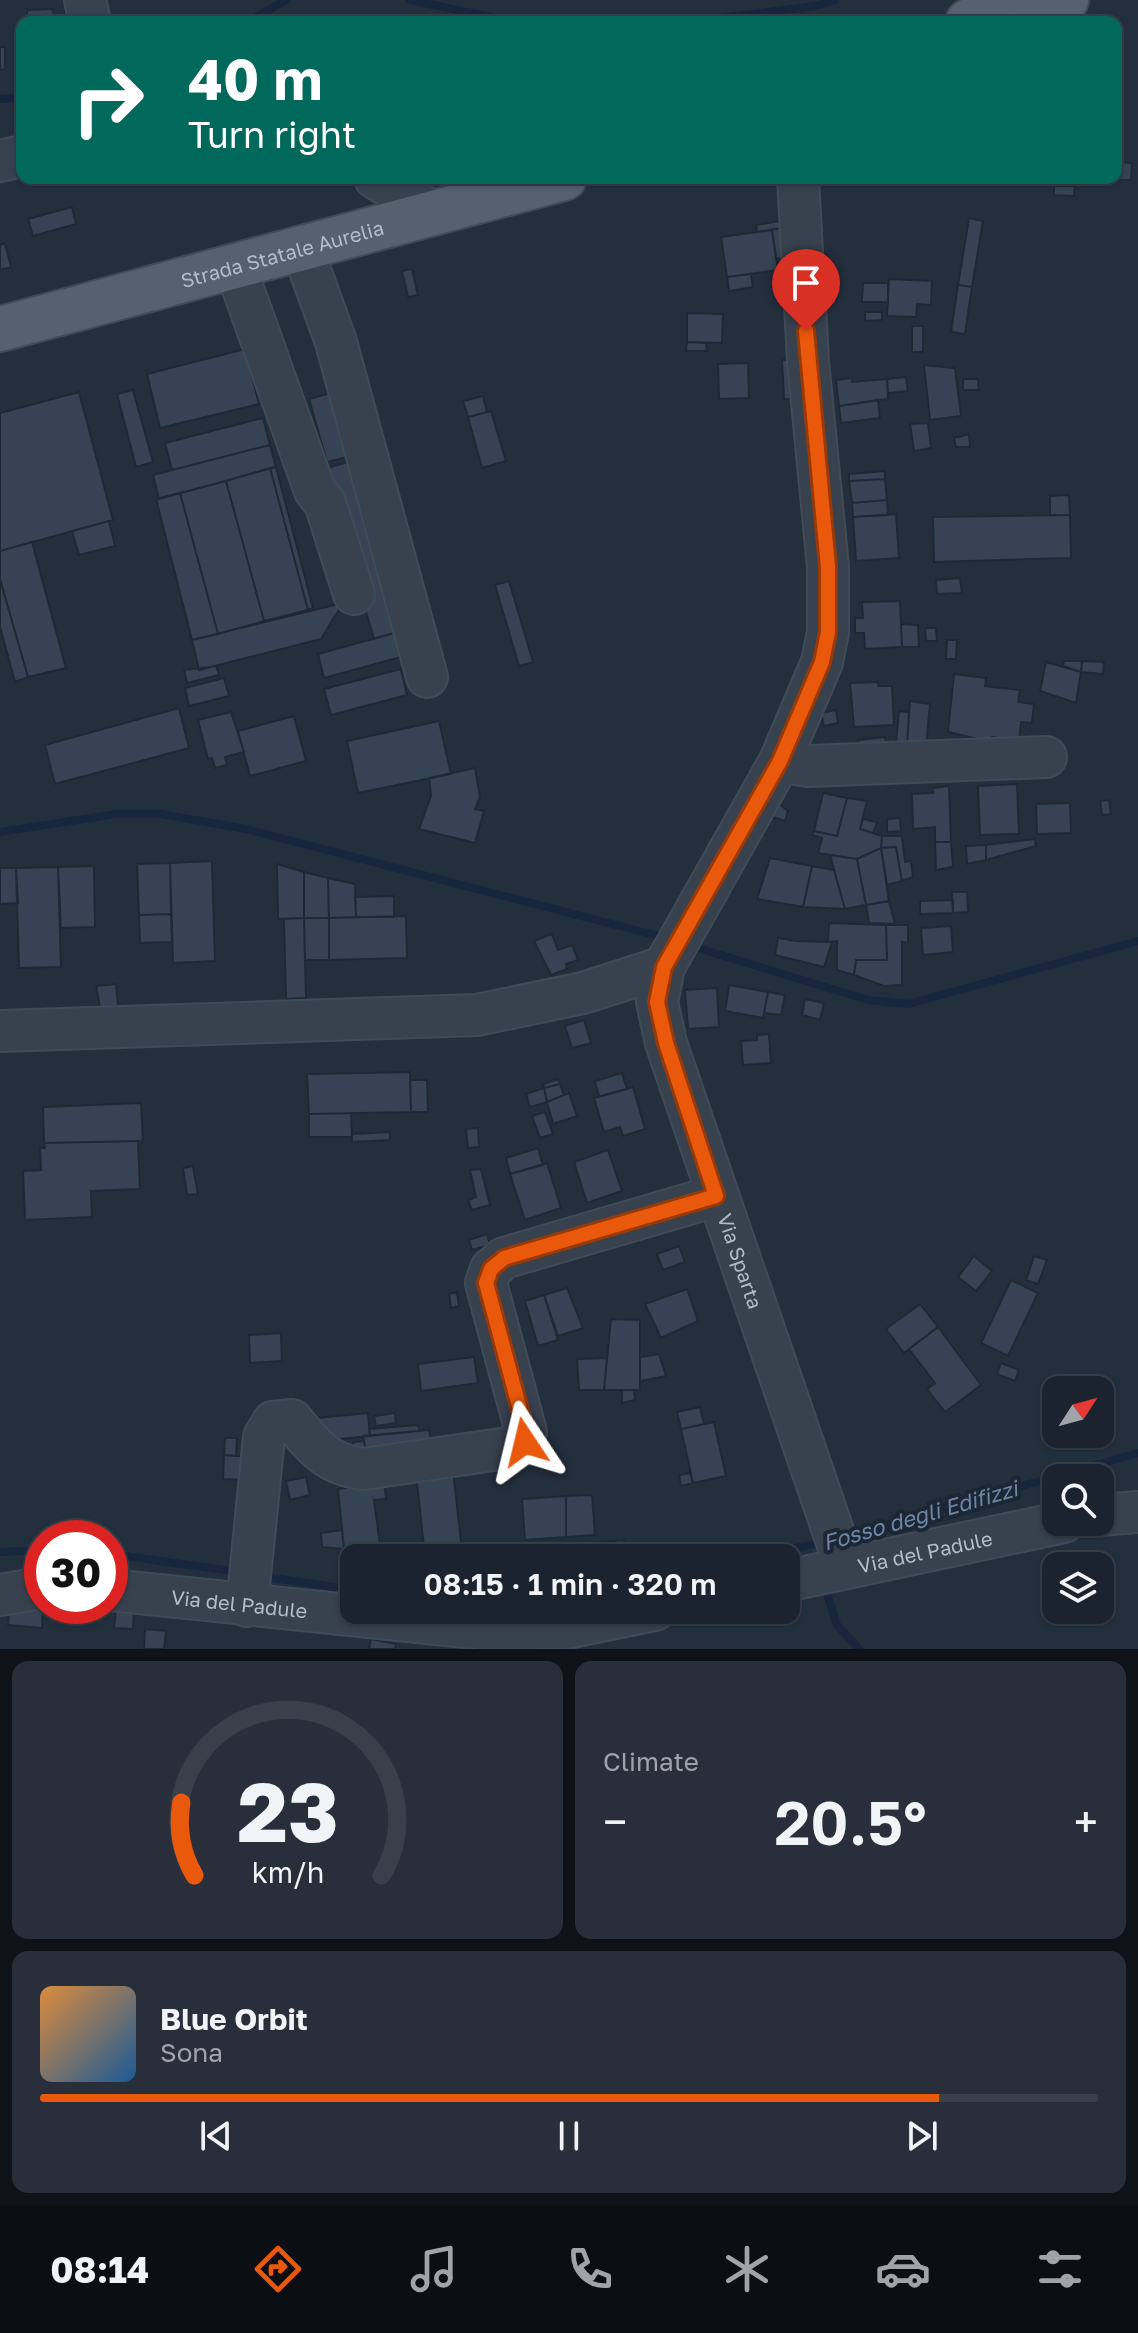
<!DOCTYPE html>
<meta charset="utf-8">
<style>
body{margin:0;font-family:"Golos Text",sans-serif;background:#282f3a;color:#f1f3f6;height:100vh;display:flex;flex-direction:column;font-size:30px;white-space:nowrap}
*{box-sizing:border-box;margin:0}
p{font-size:26px;color:#a0a4aa}
.icon{flex:none;width:44px;height:44px;fill:none;stroke:currentColor;stroke-width:2;stroke-linecap:round;stroke-linejoin:round}
.map{position:relative;height:1649px;overflow:hidden}
.panel{display:flex;flex-direction:column;gap:12px;padding:12px;background:#0f1319;flex:1}
.panel>*{flex:none}
.top-card{position:absolute;left:16px;top:16px;width:1106px;height:168px;border-radius:16px;box-shadow:0 2px 6px #0004,0 0 0 2px #39404a;background:#00695c;color:#fff;overflow:hidden}
.needle{width:52px;rotate:54deg}
.fabs{position:absolute;left:1042px;top:1376px;display:grid;gap:16px}
.fabs a{display:grid;place-items:center;width:72px;height:72px;border-radius:16px;background:#1b232e;box-shadow:0 2px 6px #0004,0 0 0 2px #39404a;font-size:40px}
.speed{position:absolute;left:24px;top:1520px;display:flex;gap:16px;font-size:40px;font-weight:700;text-align:center}
.speed>*{display:grid;place-content:center;width:104px;height:104px;border-radius:50%;background:#1b232e;box-shadow:0 2px 6px #0004,0 0 0 2px #39404a;line-height:1}
.speed .limit{border:12px solid #d22;background:#fff;color:#111}
.pin{position:absolute;display:grid;place-items:center;width:68px;height:68px;color:#fff;margin:-82px -34px;border-radius:50% 50% 50% 0;rotate:-45deg;box-shadow:0 0 8px #0007}
.pin .icon{rotate:45deg}
.me{position:absolute;width:88px;margin:-44px;rotate:350deg;stroke-linejoin:round;filter:drop-shadow(0 0 6px #0008)}
.turn{display:flex;align-items:center;gap:28px;height:168px;padding:0 40px;font-size:36px}
.turn .icon{width:104px;height:104px;stroke-width:2.5}
.turn b{display:block;font-size:56px;line-height:68px}
.big{font-size:60px;font-weight:600;line-height:1.1}
.panel .widget{flex:1;display:flex;flex-direction:column;justify-content:center;gap:12px;min-width:0;padding:0 28px;border-radius:16px;background:#282f3a}
.panel .dial{align-items:center;gap:0}
.dial svg{height:208px;overflow:visible;fill:none;stroke:#39404a;stroke-width:7;stroke-linecap:round;text-anchor:middle}
.dial text{fill:#f1f3f6;stroke:none}
.song{display:flex;align-items:center;gap:24px}
.cover{width:96px;height:96px;border-radius:12px;background:linear-gradient(135deg,hsl(30 70% 55%),hsl(210 70% 35%))}
.played{height:8px;border-radius:4px;background:linear-gradient(90deg,#ea580c 85%,#39404a 85%)}
.keys{display:flex;justify-content:space-around;direction:ltr}
.heat{display:flex;justify-content:space-between;align-items:center;font-size:44px;direction:ltr}
.panel .tiles{flex:1;display:grid;gap:12px;grid-template-columns:1fr 1fr}
.widget:last-child{grid-column:span 2}
.trip{position:absolute;left:340px;top:1544px;width:460px;height:80px;border-radius:16px;background:#1b232e;box-shadow:0 2px 6px #0004,0 0 0 2px #39404a;font-weight:600;line-height:80px;text-align:center}
.tab-bar{display:flex;height:128px;justify-content:space-around;align-items:center;background:#0b0e12;color:#a0a4aa}
.tab-bar .icon{width:56px;height:56px}
.tab-bar .current{color:#ea580c}
.tab-bar b{font-size:36px;color:#f1f3f6}
.map>svg:first-child{display:block}
</style>
<div class="map">
<svg width="1138" height="1649" viewBox="0 0 1138 1649">
<rect width="100%" height="100%" fill="#242f3e"/>
<g fill="none" stroke-linecap="round" stroke-linejoin="round">
<path stroke="#17263c" stroke-width="8" d="M410 0 510 21 712 19 816 6 835 0
M247 22 286 0
M0 99 22 98
M0 832 116 814H161L246 829 666 938
M688 945 868 1000 908 1004 1138 941
M846 1536 1138 1453
M0 1552 42 1550
M110 1554 239 1572
M747 1558 825 1542
M260 1576 354 1590
M824 1584 837 1625 859 1649"/>
</g>
<path fill="#364354" stroke="#1f2835" stroke-width="2" d="M53 9 54 22H27V10Z
M0 47H5V69L0 70Z
M1116 162 1132 163 1131 180 1099 178H1116Z
M1054 186H1075L1074 196 1054 195Z
M72 207 76 224 33 236 28 219Z
M969 218 983 221 972 287 958 285Z
M780 221 781 228 757 232 756 225Z
M781 228 786 257 776 259 772 230Z
M772 230 778 270 727 277 721 237Z
M5 243 11 267 0 270V245Z
M412 269 418 295 408 297 402 271Z
M751 274 753 287 729 291 727 277Z
M889 279 932 281 931 305 917 304 916 317 887 316Z
M863 283H888V302H862Z
M958 285 972 287 965 334 951 332Z
M865 312H882V320L865 321Z
M687 313 723 314 722 343 687 342Z
M912 326H923V352H912Z
M687 342 706 343 707 351H686Z
M245 349 259 404 160 428 147 374Z
M795 359 796 399H784L782 360Z
M748 363 749 398 719 399 718 364Z
M924 365 955 368 961 416 930 420Z
M906 377 908 391 888 393 887 379Z
M852 378V382L887 379 888 399 839 406 836 380Z
M963 379H978L979 390H963Z
M133 390 153 462 136 467 117 394Z
M79 392 113 520 0 551V413Z
M331 393 348 457 327 462 309 399Z
M483 396 487 412 468 417 463 401Z
M878 400 880 418 841 423 839 406Z
M491 411 506 461 482 468 468 417Z
M263 418 270 445 172 470 165 443Z
M928 423 931 448 914 451 910 424Z
M969 434 970 447H956L954 438Z
M270 445 276 467 159 499 153 475Z
M354 460 401 631 374 639 324 469Z
M276 467 313 608 308 610 270 468Z
M270 468 308 610 264 621 226 481Z
M885 471V479L849 481V474Z
M885 479 887 500 852 503 849 481Z
M226 481 264 621 218 634 180 493Z
M180 493 218 634 192 640 156 499Z
M1069 495 1070 515H1050V496Z
M887 500 888 515 853 517 852 503Z
M896 514 899 558 856 561 853 517Z
M1070 515 1071 558 934 562 933 517Z
M109 521 115 546 79 555 72 531Z
M32 542 66 668 28 677 0 579V551Z
M960 578 962 593 937 594 936 580Z
M0 579 28 677 15 682 0 627Z
M509 581 533 662 519 666 495 585Z
M900 601 902 647 865 649 864 633H855V618H863L862 602Z
M343 603 321 639 199 670 192 640Z
M901 624 918 625 919 647H902Z
M925 628H936L937 641H926Z
M394 633 401 657 324 678 318 654Z
M947 640H957L956 659H946Z
M1064 661H1082L1081 672 1063 666Z
M1082 661 1104 662 1103 674 1081 672Z
M1046 662 1081 672 1076 703 1040 691Z
M216 666 219 675 187 683 184 670Z
M401 669 407 695 331 715 324 689Z
M954 674 986 678 985 686 1020 690 1018 702 1034 704 1032 723 1021 722 1019 740 992 737 991 742 948 732Z
M224 678 229 696 189 706 185 688Z
M878 682V686H892L894 725 854 727 850 683Z
M910 701 930 704 926 747 907 745Z
M179 708 189 748 55 784 45 745Z
M836 710 838 723 824 726 821 713Z
M899 711 909 712 907 745 896 743Z
M231 712 244 752 225 757 227 765 215 768 212 758 208 759 198 720Z
M294 716 306 761 250 776 238 731Z
M439 721 451 774 358 793 347 741Z
M885 737 887 750 860 753 858 740Z
M475 768 480 797 475 809 484 811 475 843 419 829 431 796 429 778Z
M1017 784 1019 834 980 835 978 786Z
M949 786 951 842H935V827L913 829 912 794 933 793V788Z
M823 793 847 798 837 836 814 831Z
M847 798 867 801 860 829 882 836 881 848 857 859 818 853 822 838 812 835 814 831 837 836Z
M773 799 788 811 785 821 773 817 774 813 767 810Z
M1109 800 1111 814 1102 815 1100 801Z
M1070 803 1071 833 1037 834 1036 804Z
M900 818 901 831 887 832V819Z
M863 819 877 822 873 833 860 829Z
M882 836H902L905 862 911 861 913 877 902 881 896 847 881 848Z
M1035 839 1036 846 986 860V845Z
M935 842H951L953 867 936 870Z
M986 845V860L967 864 966 846Z
M896 847 902 881 887 885 881 848Z
M881 848 889 901 866 905 857 859Z
M830 855 857 859 866 905 845 909Z
M770 858 812 866 803 907 757 899Z
M212 861 215 961 173 963 170 863Z
M170 863 171 914 139 915 137 864Z
M277 864 304 872V918L278 919Z
M94 866 95 927 61 928 58 867Z
M812 866 834 870 845 909 803 907Z
M58 867 61 967 19 968 16 868Z
M0 868H16L18 903 0 904Z
M304 872 328 878 329 918H304Z
M328 878 355 884 356 917 329 918Z
M952 892H967L968 912 953 913Z
M394 896V917H356L355 897Z
M953 900V913L920 914V901Z
M889 901 895 924 869 923 866 905Z
M171 914 172 942 140 943 139 915Z
M406 916 407 958 329 960V918Z
M304 918H329V960H305Z
M304 918 306 998 286 999 284 919Z
M829 923 886 925 887 960H856L854 975 837 970V941L828 942Z
M886 925H908V943L902 942V985L884 986 854 975 856 960H887Z
M951 926 953 952 923 955 921 928Z
M552 934 558 950 572 945 578 960 566 964 567 969 551 975 534 941Z
M778 938 796 941 832 942 824 967 775 955Z
M116 984 118 1006 100 1007 96 986Z
M729 985 768 992 763 1018 725 1011Z
M717 988 719 1027 688 1029 685 990Z
M768 992 785 995 781 1015 764 1013Z
M805 999 824 1003 820 1020 802 1015Z
M584 1020 591 1043 572 1048 565 1026Z
M769 1034 771 1063 743 1065 741 1041 757 1040V1035Z
M410 1072 411 1112 309 1114 307 1074Z
M622 1073 627 1089 599 1097 595 1081Z
M558 1079 560 1084 544 1088 543 1084Z
M410 1080H427L428 1112H411Z
M560 1084 564 1095 547 1102 544 1088Z
M633 1087 645 1129 623 1136 620 1127 604 1132 594 1098Z
M544 1088 547 1102 530 1107 526 1094Z
M569 1093 577 1116 553 1124 547 1102Z
M141 1103 143 1141 44 1143 43 1107Z
M545 1112 553 1134 540 1138 532 1116Z
M309 1114H351L352 1137H309Z
M478 1128 479 1147 468 1148 466 1129Z
M390 1132V1140L352 1142V1134Z
M138 1141 140 1189 91 1191 92 1217 25 1220 23 1171 41 1170 40 1148H45L44 1143Z
M538 1148 543 1165 510 1174 506 1158Z
M608 1150 622 1191 587 1203 574 1162Z
M547 1163 561 1208 525 1220 510 1174Z
M193 1166 198 1194 187 1195 183 1168Z
M481 1169 490 1205 472 1210 468 1200 476 1197 470 1170Z
M487 1234 490 1245 472 1250 469 1240Z
M679 1246 685 1262 663 1270 657 1254Z
M974 1256 992 1271 976 1291 958 1277Z
M1034 1256 1047 1260 1038 1284 1026 1280Z
M1011 1280 1038 1293 1008 1356 981 1343Z
M567 1288 583 1328 558 1336 544 1295Z
M687 1289 698 1321 661 1338 645 1304Z
M457 1292 459 1306 451 1308 449 1294Z
M544 1295 558 1340 538 1346 525 1301Z
M920 1304 938 1327 904 1353 886 1329Z
M611 1319 640 1320V1390H604Z
M938 1327 981 1385 945 1412 927 1389 935 1383 909 1349Z
M281 1333 282 1361 250 1363 249 1335Z
M659 1354 666 1376 640 1381V1357Z
M474 1357 478 1383 421 1391 418 1364Z
M607 1358 604 1390H579L577 1359Z
M1001 1363 1019 1370 1015 1381 997 1374Z
M622 1390H634L635 1400 622 1403Z
M700 1407 704 1424 681 1429 677 1412Z
M368 1413 370 1436 320 1441 318 1418Z
M395 1413 396 1423 376 1426 374 1416Z
M714 1422 726 1476 693 1483 681 1429Z
M418 1425 420 1431 370 1436 369 1429Z
M429 1430 433 1451 367 1458 363 1436Z
M225 1438H237L236 1456 224 1455Z
M364 1441 367 1458 355 1459 353 1442Z
M224 1455 247 1456 246 1480 223 1479Z
M453 1470 462 1551 425 1556 416 1474Z
M690 1473 693 1483 681 1486 679 1475Z
M306 1477 310 1495 290 1500 286 1481Z
M384 1482 386 1499 374 1500 380 1545 344 1549 338 1489Z
M592 1495 595 1535 566 1537V1496Z
M566 1496V1537L525 1540 522 1499Z
M342 1530 344 1549 322 1547 321 1533Z
M624 1540 625 1556 594 1558 593 1543Z
M513 1547V1558H465L464 1551Z
M10 1604 43 1607 42 1628 8 1625Z
M116 1609 134 1611 133 1629 114 1628Z
M145 1629 166 1631 164 1649H144Z
M371 1639 396 1644 395 1649H369Z"/>
<g fill="none" stroke-linecap="round" stroke-linejoin="round">
<g stroke="#414a57" stroke-width="44">
<g id="minor">
<path d="M85 0 90 22"/>
<path d="M0 161 22 156"/>
<path d="M375 178 434 213"/>
<path id="s1" d="M798 178 808 361 828 567V632L822 662 780 761 664 967 657 1002 666 1043 845 1566"/>
<path d="M302 248 336 342 427 677"/>
<path d="M235 266 315 491 325 503 354 594"/>
<path d="M780 761 808 766 1046 757"/>
<path d="M0 1031 477 1015 583 993 664 967"/>
<path d="M1100 1515 1138 1512"/>
<path id="s2" d="M786 1581 1064 1522"/>
<path id="s3" d="M110 1590 484 1629 567 1628 655 1610"/>
<path d="M0 1595 42 1588"/>
<path d="M247 1606 264 1437 273 1422 292 1420C313 1446 327 1465 364 1469L521 1446 526 1432 486 1283 491 1269 504 1258 716 1196"/>
</g>
</g>
<g stroke="#414a57" stroke-width="48">
<g id="major">
<path d="M968 22 1003 0"/>
<path d="M1029 22 1066 0"/>
<path id="s4" d="M0 329 564 178"/>
</g>
</g>
<use href="#minor" stroke="#38414e" stroke-width="40"/>
<use href="#major" stroke="#56606e" stroke-width="44"/>
</g>
<g fill="none" stroke-linecap="round" stroke-linejoin="round">
<g stroke="#983908" stroke-width="20">
<path id="route" d="M525 1442 526 1432 486 1283 491 1269 504 1258 716 1196 666 1043 657 1002 664 967 780 761 822 662 828 632V567L806 331"/>
</g>
<use href="#route" stroke="#ea580c" stroke-width="14"/>
</g>
<g text-anchor="middle" dominant-baseline="central" stroke-width="8" stroke-linejoin="round" paint-order="stroke">
<g font-size="20" fill="#b4bcc9" stroke="#1d2633">
<text stroke="none"><textPath href="#s4" startOffset="292">Strada Statale Aurelia</textPath></text>
<text stroke="none"><textPath href="#s1" startOffset="1138">Via Sparta</textPath></text>
<text stroke="none"><textPath href="#s2" startOffset="142">Via del Padule</textPath></text>
<text stroke="none"><textPath href="#s3" startOffset="130">Via del Padule</textPath></text>
</g>
<g font-size="22" font-style="italic" fill="#6d86a8" stroke="#1d2633">
<text transform="translate(920 1515) rotate(-16)">Fosso degli Edifizzi</text>
</g>
</g>
</svg>
<div class="fabs">
<a><svg class="needle" viewBox="-14 -14 28 28"><path d="M0-13l5 13h-10z" fill="#e53935"/><path d="M0 13l5-13h-10z" fill="#a0a4aa"/></svg></a>
<a><svg class="icon" aria-label="search" viewBox="0 0 24 24"><circle cx="10" cy="10" r="6"/><path d="M15 15l6 6"/></svg></a>
<a><svg class="icon" aria-label="layers" viewBox="0 0 24 24"><path d="M12 4l9 5-9 5-9-5zM3 14l9 5 9-5"/></svg></a>
</div>
<div class="speed"><div class="limit">30</div></div>
<div class="pin" style="left:806px;top:331px;background:#d93025"><svg class="icon" aria-label="arrive" viewBox="0 0 24 24"><path d="M6 21V4h12l-3 4 3 4H6"/></svg></div>
<svg class="me" style="left:525px;top:1442px" viewBox="-20 -20 40 40"><path d="M0-17L14 15 0 8-14 15z" fill="#ea580c" stroke="#fff" stroke-width="4"/></svg>
<div class="trip">08:15 · 1 min · 320 m</div>
<div class="top-card">
<div class="turn"><svg class="icon" aria-label="right" viewBox="0 0 24 24"><path d="M7 20v-9h11M14 6l5 5-5 5"/></svg><div><b>40 m</b>Turn right</div></div>
</div>
</div>
<section class="panel">
<div class="tiles">
<div class="widget dial"><svg viewBox="0 0 100 80">
<path d="M14 69A42 42 0 1 1 86 69"/>
<path d="M14 69A42 42 0 0 1 9 41" stroke="#ea580c"/>
<text x="50" y="56" font-size="32" font-weight="700">23</text>
<text x="50" y="72" font-size="11">km/h</text>
</svg></div>
<div class="widget"><p>Climate</p>
<div class="heat"><a>−</a><b class="big">20.5°</b><a>+</a></div>
</div>
<div class="widget">
<div class="song"><i class="cover"></i><div><b>Blue Orbit</b><p>Sona</p></div></div>
<div class="played"></div>
<div class="keys"><svg class="icon" aria-label="previous" viewBox="0 0 24 24"><path d="M18 5L8 12l10 7zM5 5v14"/></svg><svg class="icon" aria-label="pause" viewBox="0 0 24 24"><path d="M8 5v14M16 5v14"/></svg><svg class="icon" aria-label="next" viewBox="0 0 24 24"><path d="M6 5l10 7-10 7zM19 5v14"/></svg></div>
</div>
</div>
</section>
<nav class="tab-bar">
<b>08:14</b>
<svg class="icon current" aria-label="directions" viewBox="0 0 24 24"><path d="M12 3l9 9-9 9-9-9zM9 14v-3h6M13 9l2 2-2 2"/></svg>
<svg class="icon" aria-label="music" viewBox="0 0 24 24"><path d="M9 18V5l10-2v13"/><circle cx="6" cy="18" r="3"/><circle cx="16" cy="16" r="3"/></svg>
<svg class="icon" aria-label="phone" viewBox="0 0 24 24"><path d="M5 4h4l2 5-3 2q2 4 5 5l2-3 5 2v4C11 20 4 13 5 4z"/></svg>
<svg class="icon" aria-label="climate" viewBox="0 0 24 24"><path d="M12 3v18M4 7l16 10M4 17L20 7"/></svg>
<svg class="icon" aria-label="car" viewBox="0 0 24 24"><path d="M5 17H2v-5l4-1 3-4h7l3 4 3 1v5h-3M9 17h6M6 11h13"/><circle cx="7" cy="17" r="2"/><circle cx="17" cy="17" r="2"/></svg>
<svg class="icon" aria-label="filters" viewBox="0 0 24 24"><path d="M4 7h16M4 17h16"/><circle cx="9" cy="7" r="2"/><circle cx="15" cy="17" r="2"/></svg>
</nav>
